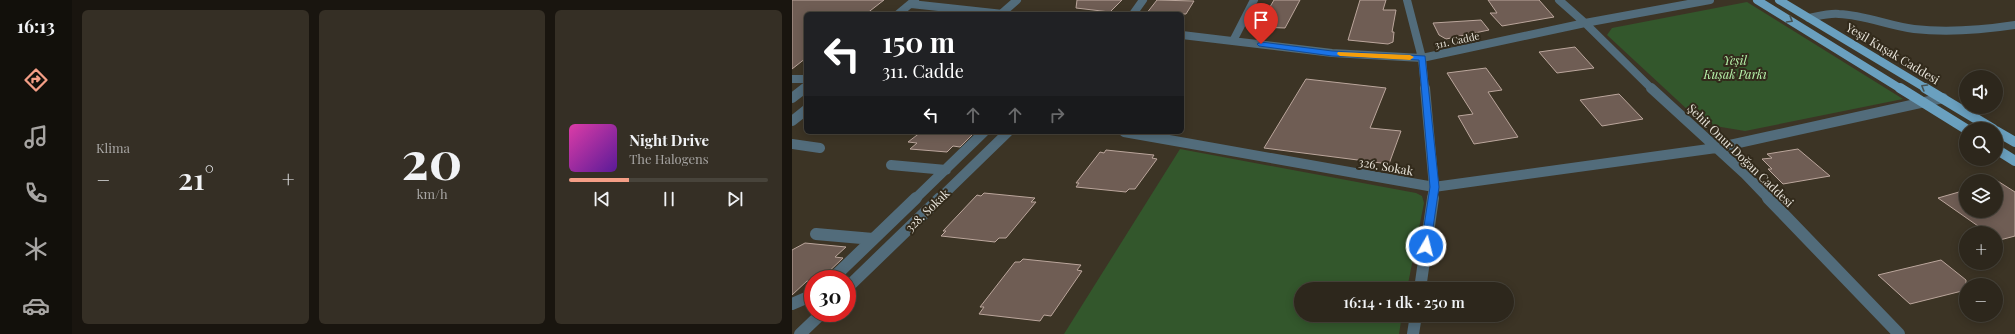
<!DOCTYPE html>
<html lang="tr">
<meta charset="utf-8">
<style>
body{margin:0;font-family:"Playfair Display",serif;background:#352f25;color:#f1f3f6;height:100vh;display:flex;flex-direction:column;font-size:15px;white-space:nowrap}
*{box-sizing:border-box;margin:0}
p{font-size:13px;color:#a7a5a3}
.icon{flex:none;width:22px;height:22px;fill:none;stroke:currentColor;stroke-width:2;stroke-linecap:round;stroke-linejoin:round}
.map{position:relative;flex:1;overflow:hidden}
.side{display:flex;flex-direction:column;gap:10px;padding:10px;background:#19150f;width:720px}
.side>*{flex:none}
.top-card{position:absolute;left:12px;top:12px;width:380px;height:122px;border-radius:6px;box-shadow:0 2px 10px #0003,0 0 0 1px #48443b;background:#202124;color:#fff;overflow:hidden}
.fabs{position:absolute;left:1167px;top:70px;display:grid;gap:8px}
.fabs a{display:grid;place-items:center;width:44px;height:44px;border-radius:50%;background:#2d271c;box-shadow:0 2px 10px #0003,0 0 0 1px #48443b;font-size:20px}
.speed{position:absolute;left:12px;top:270px;display:flex;gap:8px;font-size:20px;font-weight:700;text-align:center}
.speed>*{display:grid;place-content:center;width:52px;height:52px;border-radius:50%;background:#2d271c;box-shadow:0 2px 10px #0003,0 0 0 1px #48443b;line-height:1}
.speed .limit{border:6px solid #d22;background:#fff;color:#111}
.pin{position:absolute;display:grid;place-items:center;width:34px;height:34px;color:#fff;margin:-41px -17px;border-radius:50% 50% 50% 0;rotate:-45deg;box-shadow:0 0 4px #0007}
.pin .icon{rotate:45deg}
.me{position:absolute;width:44px;margin:-22px;rotate:8deg;stroke-linejoin:round;filter:drop-shadow(0 0 3px #0008)}
.turn{display:flex;align-items:center;gap:14px;height:84px;padding:0 12px;font-size:18px}
.turn .icon{width:52px;height:52px;stroke-width:2.5}
.turn b{display:block;font-size:28px;line-height:34px}
.lanes{display:flex;align-items:center;height:38px;padding:0 12px;background:#0003;justify-content:center;gap:20px;direction:ltr}
.lanes .off{opacity:.35}
.big{font-size:30px;font-weight:600;line-height:1.1}
.side .widget{flex:1;display:flex;flex-direction:column;justify-content:center;gap:6px;min-width:0;padding:0 14px;border-radius:6px;background:#352f25}
.side .dial{align-items:center;gap:0}
.dial b{font-size:52px;line-height:1}
.song{display:flex;align-items:center;gap:12px}
.cover{width:48px;height:48px;border-radius:6px;background:linear-gradient(135deg,hsl(320 70% 55%),hsl(270 70% 35%))}
.played{height:4px;border-radius:2px;background:linear-gradient(90deg,#f49e86 30%,#48443b 30%)}
.keys{display:flex;justify-content:space-around;direction:ltr}
.heat{display:flex;justify-content:space-between;align-items:center;font-size:22px;direction:ltr}
.side .tiles{flex:1;display:grid;gap:10px;grid-template-columns:repeat(3,1fr)}
.trip{position:absolute;left:502px;top:282px;width:220px;height:40px;border-radius:20px;background:#2d271c;box-shadow:0 2px 10px #0003,0 0 0 1px #48443b;font-weight:600;line-height:40px;text-align:center}
main{display:flex;flex:1;min-height:0}
.menu{display:flex;flex-direction:column;width:72px;justify-content:space-around;align-items:center;background:#12100b;color:#a7a5a3}
.menu .icon{width:28px;height:28px}
.menu .current{color:#f49e86}
.menu b{font-size:18px;color:#f1f3f6}
.map>svg:first-child{display:block}
</style>
<main>
<nav class="menu">
<b>16:13</b>
<svg class="icon current" aria-label="directions" viewBox="0 0 24 24"><path d="M12 3l9 9-9 9-9-9zM9 14v-3h6M13 9l2 2-2 2"/></svg>
<svg class="icon" aria-label="music" viewBox="0 0 24 24"><path d="M9 18V5l10-2v13"/><circle cx="6" cy="18" r="3"/><circle cx="16" cy="16" r="3"/></svg>
<svg class="icon" aria-label="phone" viewBox="0 0 24 24"><path d="M5 4h4l2 5-3 2q2 4 5 5l2-3 5 2v4C11 20 4 13 5 4z"/></svg>
<svg class="icon" aria-label="climate" viewBox="0 0 24 24"><path d="M12 3v18M4 7l16 10M4 17L20 7"/></svg>
<svg class="icon" aria-label="car" viewBox="0 0 24 24"><path d="M5 17H2v-5l4-1 3-4h7l3 4 3 1v5h-3M9 17h6M6 11h13"/><circle cx="7" cy="17" r="2"/><circle cx="17" cy="17" r="2"/></svg>
</nav>
<section class="side">
<div class="tiles">
<div class="widget"><p>Klima</p>
<div class="heat"><a>−</a><b class="big">21°</b><a>+</a></div>
</div>
<div class="widget dial"><b>20</b><p>km/h</p></div>
<div class="widget">
<div class="song"><i class="cover"></i><div><b>Night Drive</b><p>The Halogens</p></div></div>
<div class="played"></div>
<div class="keys"><svg class="icon" aria-label="previous" viewBox="0 0 24 24"><path d="M18 5L8 12l10 7zM5 5v14"/></svg><svg class="icon" aria-label="pause" viewBox="0 0 24 24"><path d="M8 5v14M16 5v14"/></svg><svg class="icon" aria-label="next" viewBox="0 0 24 24"><path d="M6 5l10 7-10 7zM19 5v14"/></svg></div>
</div>
</div>
</section>
<div class="map">
<svg width="1223" height="334" viewBox="0 0 1223 334">
<rect width="100%" height="100%" fill="#3c3425"/>
<path fill="#33572c" d="M955 2 1111 99 953 131 911 124 815 35 820 28Z
M388 149 624 193 630 196 632 203 615 289H509V315H610L607 334H272Z"/>
<path fill="#6f5d54" stroke="#bba69c" d="M0 0H92L74 14H14V58L0 69Z
M285 0H330L318 12 284 8Z
M365 0 402 1 394 14H354Z
M482 0H508L493 28 466 27Z
M568 0H594L591 10H604L600 32H602L601 42 596 44 556 40Z
M696 0H747L762 17 710 26 698 13H705Z
M689 20 697 30 654 39 647 35 641 23Z
M783 47 802 68 765 73 747 52Z
M694 68 710 90 696 92 726 137 682 144 666 116 681 114 655 73Z
M514 79 594 88 578 128 609 131 597 164 472 148Z
M827 94 851 119 810 126 788 100Z
M129 132H183L168 147 161 146 155 152 118 149 125 143 116 142Z
M1006 149 1038 176 991 184 976 169H980L970 159 980 158 975 154Z
M314 150 362 155 360 158 365 159 343 189H337L334 192 284 187 287 183H284L308 152 312 153Z
M1204 180 1223 192V236L1204 241V233H1196L1146 198 1174 190V211H1204Z
M192 193 243 198 239 202H244L214 238H207L203 242 149 236 154 231H151L185 195 189 196Z
M13 243 54 247 43 257 51 258 29 279H21V282L15 281 0 295V250Z
M231 259 289 265 285 270 290 271 259 316 252 315 248 321 187 314 192 307H188L223 262H228Z
M1149 260 1174 280V290L1118 304 1086 275Z"/>
<g fill="none" stroke-linecap="round" stroke-linejoin="round">
<path stroke="#526c7b" stroke-width="8" d="M615 0 630 58 633 89
M767 0 793 23 860 89
M119 4 211 14
M106 14 123 0
M209 14 225 0
M341 14 351 0
M1017 18C1027 16 1037 13 1047 14 1073 15 1097 26 1122 29 1156 33 1190 30 1223 25
M390 35 540 53 630 58 793 23 918 0
M441 41 462 0
M0 79H14
M11 89 14 87"/>
<path stroke="#526c7b" stroke-width="10" d="M633 88 642 187 640 199
M859 88 953 174 977 199
M0 98 13 88
M0 121 14 110
M332 132 642 187 924 148 1151 98
M0 144 28 148
M99 165 154 170
M123 199 192 132
M147 199 216 132"/>
<path stroke="#526c7b" stroke-width="12" d="M976 198 1107 334
M24 234 81 239
M40 279 124 198
M55 288 148 198
M628 289 641 198
M0 304 21 295
M8 334 30 313
M621 334 624 315"/>
<path stroke="#6aa0bf" stroke-width="8" d="M965 0 1109 89
M987 0 1135 89"/>
<path stroke="#6aa0bf" stroke-width="10" d="M1108 88 1174 129
M1133 88 1201 129
M1204 131 1223 142
M1204 149 1223 161"/>
</g>
<defs><path id="oneway-chevron" d="M-2-3.5L2.5 0L-2 3.5" fill="none" stroke-width="1.6" stroke-linecap="round" stroke-linejoin="round"/></defs>
<g stroke="#465354">
<use href="#oneway-chevron" transform="translate(998 20) rotate(31)"/>
<use href="#oneway-chevron" transform="translate(1132 87) rotate(-149)"/>
</g>
<path fill="#1a73e8" stroke="#114b97" d="M469 42 540 51 633 56 647 187 638 248H630L629 246 638 187 627 60 540 56 467 46 465 44Z"/>
<path fill="#f59e0b" d="M546 52 618 55 622 57 618 60 548 56 545 54Z"/>
<g text-anchor="middle" dominant-baseline="central" stroke-width="4" stroke-linejoin="round" paint-order="stroke">
<g font-size="10" fill="#e8e4da" stroke="#322a1b">
<text transform="translate(665 40) rotate(-12)">311. Cadde</text>
</g>
<g font-size="12" fill="#e8e4da" stroke="#322a1b">
<text transform="translate(1101 53) rotate(31)">Yeşil Kuşak Caddesi</text>
<text transform="translate(949 155) rotate(44)">Şehit Onur Doğan Caddesi</text>
<text transform="translate(594 166) rotate(10)">326. Sokak</text>
<text transform="translate(135 210) rotate(-44)">328. Sokak</text>
</g>
<g font-size="12" font-style="italic" fill="#b9f6ad" stroke="#322a1b">
<text x="943" y="60">Yeşil<tspan x="943" dy="14">Kuşak Parkı</tspan></text>
</g>
</g>
</svg>
<div class="fabs">
<a><svg class="icon" aria-label="sound" viewBox="0 0 24 24"><path d="M4 9h4l5-4v14l-5-4H4zM17 9q2 3 0 6"/></svg></a>
<a><svg class="icon" aria-label="search" viewBox="0 0 24 24"><circle cx="10" cy="10" r="6"/><path d="M15 15l6 6"/></svg></a>
<a><svg class="icon" aria-label="layers" viewBox="0 0 24 24"><path d="M12 4l9 5-9 5-9-5zM3 14l9 5 9-5"/></svg></a>
<a>+</a>
<a>−</a>
</div>
<div class="speed"><div class="limit">30</div></div>
<div class="pin" style="left:469px;top:44px;background:#d93025"><svg class="icon" aria-label="arrive" viewBox="0 0 24 24"><path d="M6 21V4h12l-3 4 3 4H6"/></svg></div>
<svg class="me" style="left:634px;top:246px" viewBox="-20 -20 40 40"><circle r="17" fill="#1a73e8" stroke="#fff" stroke-width="3"/><path d="M0-11L8 9 0 5-8 9z" fill="#fff"/></svg>
<div class="trip">16:14 · 1 dk · 250 m</div>
<div class="top-card">
<div class="turn"><svg class="icon" aria-label="left" viewBox="0 0 24 24"><path d="M17 20v-9H6M10 6l-5 5 5 5"/></svg><div><b>150 m</b>311. Cadde</div></div>
<div class="lanes"><svg class="icon" aria-label="left" viewBox="0 0 24 24"><path d="M17 20v-9H6M10 6l-5 5 5 5"/></svg><svg class="icon off" aria-label="ahead" viewBox="0 0 24 24"><path d="M12 20V5M6 11l6-6 6 6"/></svg><svg class="icon off" aria-label="ahead" viewBox="0 0 24 24"><path d="M12 20V5M6 11l6-6 6 6"/></svg><svg class="icon off" aria-label="right" viewBox="0 0 24 24"><path d="M7 20v-9h11M14 6l5 5-5 5"/></svg></div>
</div>
</div>
</main>
